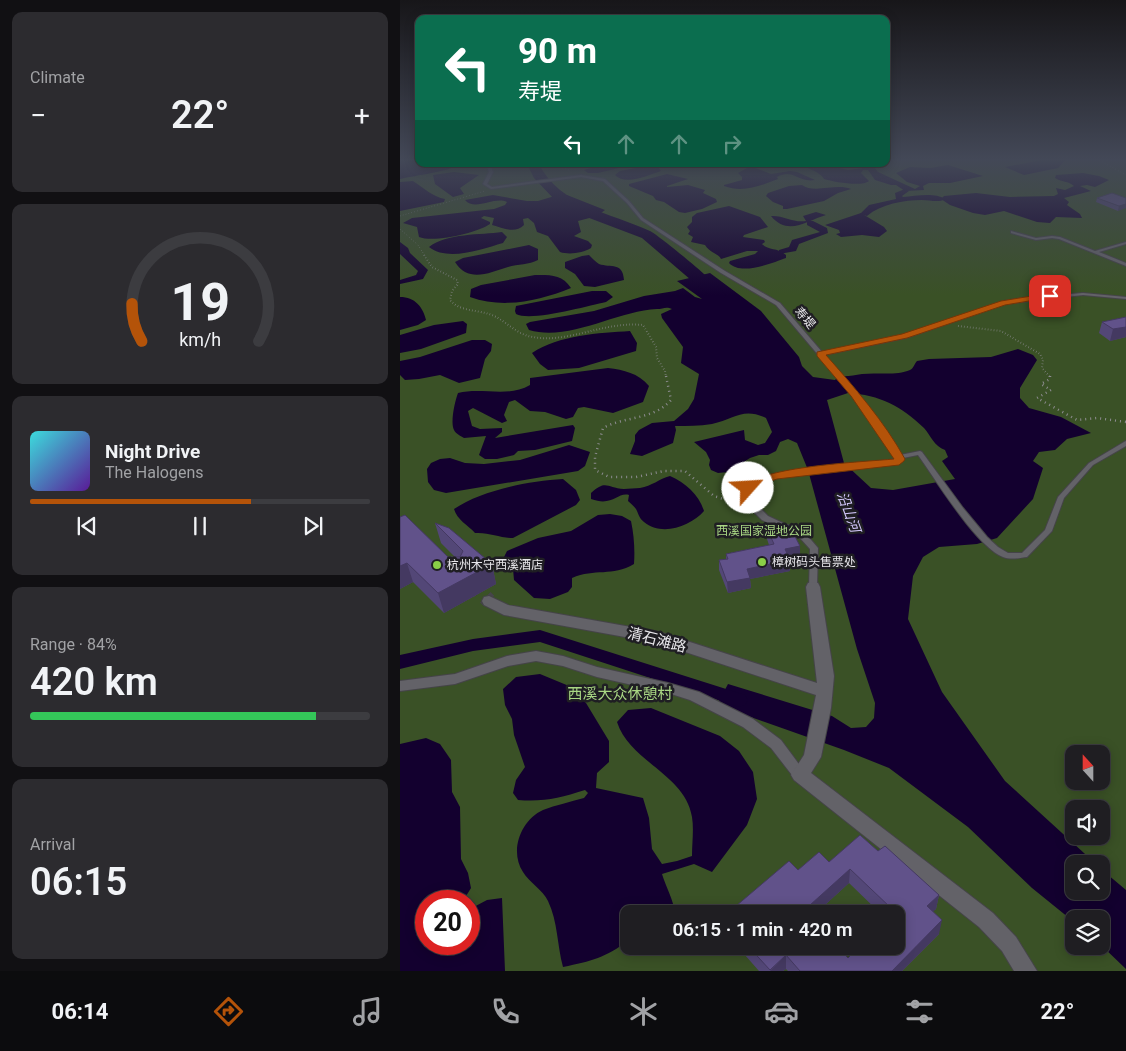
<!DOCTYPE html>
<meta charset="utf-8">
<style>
body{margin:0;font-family:Roboto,"Noto Sans SC",sans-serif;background:#2c2b2f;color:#f1f3f6;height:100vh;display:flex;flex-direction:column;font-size:19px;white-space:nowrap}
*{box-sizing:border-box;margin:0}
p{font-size:16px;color:#a1a2a5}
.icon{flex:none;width:28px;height:28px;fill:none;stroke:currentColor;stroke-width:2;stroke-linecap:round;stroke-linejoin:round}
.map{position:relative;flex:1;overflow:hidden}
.sheet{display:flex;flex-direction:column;gap:12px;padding:12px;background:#111013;width:400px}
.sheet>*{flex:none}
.hud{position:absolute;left:15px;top:15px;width:475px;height:152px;border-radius:10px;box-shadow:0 2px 12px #0003,0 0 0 1px #3c3c40;background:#0b6e4f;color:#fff;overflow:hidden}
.needle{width:32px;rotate:339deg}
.tools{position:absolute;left:665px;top:745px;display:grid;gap:10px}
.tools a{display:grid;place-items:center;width:45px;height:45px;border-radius:10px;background:#1f1e22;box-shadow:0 2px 12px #0003,0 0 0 1px #3c3c40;font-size:25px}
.speed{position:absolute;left:15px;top:890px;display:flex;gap:10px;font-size:25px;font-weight:700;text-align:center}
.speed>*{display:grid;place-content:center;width:65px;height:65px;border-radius:50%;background:#1f1e22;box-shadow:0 2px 12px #0003,0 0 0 1px #3c3c40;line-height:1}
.speed .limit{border:8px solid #d22;background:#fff;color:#111}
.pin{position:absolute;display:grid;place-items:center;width:42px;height:42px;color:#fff;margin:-21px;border-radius:10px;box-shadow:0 2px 8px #0006}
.me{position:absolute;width:55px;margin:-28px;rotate:64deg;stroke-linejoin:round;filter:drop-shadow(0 0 4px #0008)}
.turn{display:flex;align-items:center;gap:18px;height:105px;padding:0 20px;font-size:22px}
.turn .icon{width:65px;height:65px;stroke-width:2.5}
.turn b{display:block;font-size:35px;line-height:42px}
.lanes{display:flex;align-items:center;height:48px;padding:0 20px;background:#0003;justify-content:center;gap:25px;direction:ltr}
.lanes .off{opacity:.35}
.big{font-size:38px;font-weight:600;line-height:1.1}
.sheet .tile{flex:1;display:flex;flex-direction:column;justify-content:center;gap:8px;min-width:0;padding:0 18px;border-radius:10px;background:#2c2b2f}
.sheet .dial{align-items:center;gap:0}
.dial svg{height:130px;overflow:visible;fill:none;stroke:#3c3c40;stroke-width:7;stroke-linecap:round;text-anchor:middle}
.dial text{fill:#f1f3f6;stroke:none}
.song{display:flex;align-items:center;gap:15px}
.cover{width:60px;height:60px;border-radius:8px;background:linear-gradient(135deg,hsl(180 70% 55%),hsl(270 70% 35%))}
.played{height:5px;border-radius:2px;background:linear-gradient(90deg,#b45309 65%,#3c3c40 65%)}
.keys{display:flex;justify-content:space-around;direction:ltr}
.heat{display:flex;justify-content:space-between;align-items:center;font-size:28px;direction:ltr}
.charge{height:8px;border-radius:4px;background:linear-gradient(90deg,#34c759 84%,#3c3c40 0)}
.trip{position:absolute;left:220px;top:905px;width:285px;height:50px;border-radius:10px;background:#1f1e22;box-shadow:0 2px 12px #0003,0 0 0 1px #3c3c40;font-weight:600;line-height:50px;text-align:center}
.tabs{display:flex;height:80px;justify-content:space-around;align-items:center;background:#0c0c0e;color:#a1a2a5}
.tabs .icon{width:35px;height:35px}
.tabs .selected{color:#b45309}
.tabs b{font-size:22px;color:#f1f3f6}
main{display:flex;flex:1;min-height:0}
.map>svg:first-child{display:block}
</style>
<main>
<section class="sheet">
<div class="tile"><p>Climate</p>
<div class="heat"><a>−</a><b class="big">22°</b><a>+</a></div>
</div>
<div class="tile dial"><svg viewBox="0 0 100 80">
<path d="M14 69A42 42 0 1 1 86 69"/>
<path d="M14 69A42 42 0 0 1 8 46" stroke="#b45309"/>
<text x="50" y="56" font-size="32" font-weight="700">19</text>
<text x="50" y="72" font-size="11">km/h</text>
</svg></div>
<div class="tile">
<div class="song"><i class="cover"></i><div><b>Night Drive</b><p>The Halogens</p></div></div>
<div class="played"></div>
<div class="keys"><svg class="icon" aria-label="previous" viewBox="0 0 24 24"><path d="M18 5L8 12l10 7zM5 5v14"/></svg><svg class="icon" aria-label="pause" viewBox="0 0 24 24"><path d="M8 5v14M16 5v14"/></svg><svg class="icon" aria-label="next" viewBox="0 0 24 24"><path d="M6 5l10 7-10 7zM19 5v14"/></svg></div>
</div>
<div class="tile"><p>Range · 84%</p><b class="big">420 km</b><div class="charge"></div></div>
<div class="tile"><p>Arrival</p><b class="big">06:15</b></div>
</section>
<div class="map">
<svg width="726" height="971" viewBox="0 0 726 971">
<rect width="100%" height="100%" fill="#29282d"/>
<path fill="#3a5126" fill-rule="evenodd" d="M0 159H19V164H486V159H726V971H0ZM674 754H701V781H674ZM674 809H701V836H674ZM674 864H701V891H674ZM26 901H69V944H26ZM229 914H496V946H229ZM674 919H701V946H674Z"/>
<path fill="#13002f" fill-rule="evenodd" d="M0 159H19V164H59C53 171 12 176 0 179Z
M647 159 665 160 658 168 624 175 605 167Z
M204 164H236L198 173H188L184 170Z
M364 164H423L448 170 463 168V165L460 164H472L478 172 515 189 520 186 507 182 496 173 510 167 530 168 548 165 583 176 550 183H529L523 186 524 190 505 191 496 185H491L475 180 468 170H463L461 173 469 181C462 187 434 182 424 179 420 171 401 165 392 164 381 164 375 168 364 164Z
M251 165 259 168 261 171C248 175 226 186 215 175L220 171Z
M353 167 371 174 390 171 397 172 415 180C397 183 394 168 377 177L378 179C360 186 343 193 324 186V185L342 180V177L338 173 347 168Z
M54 172 79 175 60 188 64 194 53 197 35 184 33 175Z
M683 173 699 176 709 180 695 187 687 185 680 186 691 191 664 198 669 202 667 205 680 214 682 218 656 217 650 223 637 222 604 211 585 215 573 213 550 205 541 199 544 196 576 193 610 197 654 196 658 194 656 188 665 190 674 186C669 181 661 182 655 178L656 175Z
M267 174 288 179 267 186V187L288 185 305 190 303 193 316 199 317 202 302 209 285 213 279 212 264 202 256 200 253 196 229 186V184Z
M13 181C24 188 33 197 45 199L44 202 0 211V182Z
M402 185C414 194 436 183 451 189L438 193 424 201 387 209H383V206L373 202 366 196 368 193 389 186Z
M93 195 127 201H138L158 195H167L205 210 197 216 178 221 181 232 174 236 188 241 192 245 191 248C183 253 169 255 160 252L148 236 137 232 134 223 128 218 123 219 124 225C115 234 103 228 92 225L94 218 84 216 81 218 90 222V224C77 233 34 243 19 237L17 227 3 223 12 218 94 209 105 205 107 202C94 196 75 212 65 200Z
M329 206 360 217 368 227 344 235 343 237 364 240 365 242 362 244C369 251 377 247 386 255V258C372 263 341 276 329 263L330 261 355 254 358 251H347L321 259C318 253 311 254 305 245L291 242 293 237 288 234 290 231 287 227 292 222V217L297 213Z
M416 212 426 215C408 220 388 237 371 216 383 215 393 223 406 221L403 216Z
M461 213 484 227 487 231 479 237 462 235 441 237 436 234 440 233 439 230 425 225Z
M102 232 107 237 103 243C82 249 48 262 29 247 46 233 81 235 102 232Z
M129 245 138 249V260C129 265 118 264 108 267 89 273 68 283 55 262L63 258Z
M189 255C192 258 196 262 199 264 211 268 223 262 224 280L195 287 184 286 175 274 165 268V262L182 256Z
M310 273 361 311 399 357 402 366 413 377 435 380 439 376C448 377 454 375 462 374 477 372 496 376 510 370 514 368 514 364 517 361L529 359 591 357 618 349 633 355 637 360 620 388V398L629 408 661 417 691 433 667 439 655 450 639 452 633 461 643 468 633 499 597 538 577 544 539 547 523 557 513 576 508 619 542 692 605 781 696 864H674V891H701V869L726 890V969L701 945V919H674V922L632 888 568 827 489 768 444 750 317 705 328 684 432 716 451 728 466 727 474 718 475 703 457 649 408 470 397 443 388 439 380 442 376 451 368 455H359L350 458 328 472 318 473 311 470 309 465 310 460 306 452 294 442 344 430 345 440 358 445 365 443 372 432 366 418C343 407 334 419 312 424 299 426 288 426 275 426L276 430 273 443 242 456 230 454 235 441V435L239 430 252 423 274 421 288 409 294 399 299 374 281 363 283 347 262 318 261 314 272 309C266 306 263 309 257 309 216 311 169 342 129 330L126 324 130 322 194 311 244 296 275 291 283 288 295 297 302 299 277 281ZM448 393C480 395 501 406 524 428 531 436 534 446 545 450L548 457 542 461 555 479 493 490 471 488 444 463 427 400Z
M135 275C150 275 162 274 171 288 139 301 103 309 70 297L71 289 81 285Z
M192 291H206L213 297 206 302C187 306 131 322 116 314L115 311 116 306Z
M0 297C15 297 23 307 26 320L18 325 0 330Z
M63 321 67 324 66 333 21 349 0 353V335L34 325Z
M230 331 237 343 236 351 179 368 148 370 140 364 132 353C159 335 199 333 230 331Z
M72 340H85L92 344 91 351 85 359 80 378 59 383 40 375 19 379 5 380 0 375V361L20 357Z
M208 368C224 370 238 373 249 386L243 402 213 413 184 407 178 408 173 417 166 419 145 412 130 411 115 400 109 402 104 415 107 421 102 423 73 408 68 411 72 426 80 429 102 428V432L95 438 173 425 175 428 172 441 135 450 118 451 114 455 97 459H85L79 455 86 436 64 438C61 436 56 434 54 430 50 422 55 401 58 393 82 387 108 398 130 385V378Z
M169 445 190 452 185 466 178 471 46 493 34 490 28 482 27 469 31 463 40 459 50 458 65 463 84 464 120 460Z
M270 476C286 483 299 495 304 511 291 526 262 537 244 522 239 518 239 515 236 509 234 506 231 504 228 501L229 495C217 492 213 507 191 499V493C206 479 207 488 224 489 229 489 235 488 240 488 252 486 259 479 270 476Z
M163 479 176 490 180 500 176 505 113 538C100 538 89 532 75 533 68 525 57 520 54 509 82 490 129 481 163 479Z
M210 514 222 516 231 521C234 535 235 550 234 564 212 577 195 568 172 578V587L168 592 150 599 134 598 114 580 113 569 102 561 107 551 138 538 171 531 198 515Z
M140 674 169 686 186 703 209 741V762L197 773 196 788 243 798 249 818 252 849 262 864 277 861 292 856C292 843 294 829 292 817 285 774 230 762 217 722L228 710 251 708 320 736 339 751 353 772 357 799 347 825 312 872 294 864 262 874C266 887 274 901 275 914H229V940C205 958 192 961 163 967 157 945 158 922 148 901 143 890 129 882 123 872 109 851 121 820 143 810 156 805 170 802 184 798L188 793 185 790C160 798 144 802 118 800L113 793 116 780 125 767 114 735 112 719 105 705 103 689 116 677Z
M26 738 40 744 51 760 52 792 60 807 61 859 68 873 71 888 63 901H26V944H69L70 909 87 900 102 898 105 971H0V744Z"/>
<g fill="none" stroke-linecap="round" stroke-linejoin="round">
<path fill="#13002f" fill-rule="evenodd" d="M505 189 509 191 502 196 503 197C515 196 535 192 545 199 539 203 530 200 522 200 504 200 481 204 467 216L460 214 469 205 496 199 495 193Z
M407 221H413L427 228 428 233 399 244 396 251 379 254V250L389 247 392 240 420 232 407 225Z
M0 242 8 248 10 253 28 270 23 279 0 284V280L16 275 18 271 0 254Z
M140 630 345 695 348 700 345 705 339 707 140 642 73 651 0 669V655L73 639Z"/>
<path fill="#13002f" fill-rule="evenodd" d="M127 164H139C160 206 211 213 250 231 260 236 320 286 326 295L324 298H312L242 238 184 216 154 199 134 178Z"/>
<path stroke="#46454a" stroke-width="15" stroke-dasharray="15 8" stroke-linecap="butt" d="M69 581 89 601"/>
<g stroke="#454448" stroke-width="2">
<path id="service" d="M86 164H90L93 172 87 184 92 187 181 175 205 179 229 201 243 218 325 271 380 303 422 352 503 336 604 301 622 298 683 293 726 297V299L683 295 622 302 605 304 506 338 424 355 456 393 500 455 520 451 522 452 563 508 587 537 598 547 608 553H622L645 530 658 497 689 463 724 442 726 441V446L693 465 664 498 652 531 627 557C620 558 610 560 603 557 577 547 536 480 518 455L503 458 501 462 499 463 376 478C363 482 353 486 347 498L349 502 358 506 368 516 406 534 418 548 417 587 416 589H410L409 587 410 549 400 538 362 520 352 510 345 506 339 498C348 482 358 479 375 474L497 459 452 395 376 305 321 273 241 220 227 203 203 181 181 177 91 189 83 184 89 172Z
M611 231 636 238 652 236 660 237 695 251 726 242V244L699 252 726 263V266L659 239 652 238 636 240 611 233Z"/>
</g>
<g stroke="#454448" stroke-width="2">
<path id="pedestrian" d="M136 651 163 656 197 667 268 683 299 692 353 719 381 740 407 775 405 779 400 781 395 779 371 748 343 727 290 700 268 693 197 677 163 666 136 661 108 666 55 684 0 691V681L55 674 107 656Z"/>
</g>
<g stroke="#454448" stroke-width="2">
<path id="minor" d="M413 582 418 583 420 587 434 676 431 708 421 757 411 773 593 913 616 937 637 971H614L602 951 579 927 394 780 391 775 404 755 416 695 258 643 104 615 84 605 82 601 84 597 89 596 108 605 259 632 417 683 406 587 408 583Z"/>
</g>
<path stroke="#8e8d91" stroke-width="1" stroke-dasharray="0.5 2.5" stroke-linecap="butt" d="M697 159 726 175
M151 164 169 170
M0 216 85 191
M0 229 18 245 25 256"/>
<path stroke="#8e8d91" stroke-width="2" stroke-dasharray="0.5 2.5" stroke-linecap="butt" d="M24 255 32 267 57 280 58 284 52 291 50 300C59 311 76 310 89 314 105 319 116 335 133 337 167 344 204 321 243 325L256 347 257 358 265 371 266 377
M558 326 601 331 640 354 643 360 642 368 650 377"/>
<path stroke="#8e8d91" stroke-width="2.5" stroke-dasharray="1 4" stroke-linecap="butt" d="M266 376 271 400C254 420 225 416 203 428L195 457V470L209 477H236L264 471H285L314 496 336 503
M650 376V379L641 384 651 390 637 398 677 420 697 418 726 422"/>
<use href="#service" fill="#636268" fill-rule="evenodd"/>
<use href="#pedestrian" fill="#636268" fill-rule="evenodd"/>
<use href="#minor" fill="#636268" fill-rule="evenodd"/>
</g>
<path fill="#534777" d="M697 198H726L718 211 696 202Z
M726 317V337L710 341 699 333 702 322Z
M5 515 48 557H55L41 543 35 523 92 564 96 584 44 613 13 582 0 589Z
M367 529 400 557 390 559V571L350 579 351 588 328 593 319 570V560L326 559V554L369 545 367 539Z
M478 851 539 895 536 909 533 911 539 934 502 971H388L386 969 383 971H359L337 946H399L408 956 428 954 448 958 496 914H481L449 883 415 914H336V906L398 870 429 862Z"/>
<path fill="#443961" d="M726 204V208L718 211 719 206Z
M726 327V337L710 341 713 329Z
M400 546V557L385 560V549Z
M390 560V571L350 579 351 588 328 593 327 582 347 569Z
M7 563 13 582 0 589V566Z
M92 564 96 584 44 613 38 593Z
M450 869 449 883 415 914H400Z
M539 895 536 909 524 920 527 906Z
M542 920 539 934 502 971H492Z
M386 955V969L383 971H370Z"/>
<path fill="#61528a" stroke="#443961" d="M712 193 726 198V204L719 206 697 198Z
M726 317V327L713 329 702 322Z
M5 515 48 557H60L63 551 35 523 49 528 92 564 38 593 7 563 0 566V517Z
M389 525 400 546 385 549 390 560 347 569 350 578 327 582 319 560 328 559 326 554 374 544 367 529Z
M460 835 478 851 485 846 539 895 527 906 542 920 492 971H400L386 955 370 970 348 946H399L408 956 418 946H421L428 954 438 947 448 958 460 946H496V914H485L491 908 450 869 400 914H338L341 911 336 906 389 861 398 870 419 852 429 862Z"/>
<linearGradient id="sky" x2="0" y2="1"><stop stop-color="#171619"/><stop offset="0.54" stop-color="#434857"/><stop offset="1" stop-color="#434857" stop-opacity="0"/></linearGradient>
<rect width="726" height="295" fill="url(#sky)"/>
<path fill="#b45309" stroke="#753606" d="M650 293 653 294V297L605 305 507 338 426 355C455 388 484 421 505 459L504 461 499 465 377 479 360 485 348 492 342 488C360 466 463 462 494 459L451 396 417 356V352L502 334 601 301Z"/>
<g fill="#8ace47" stroke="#1f1e23" stroke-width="2">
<circle cx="362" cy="562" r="5"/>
<circle cx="37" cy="565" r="5"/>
</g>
<g text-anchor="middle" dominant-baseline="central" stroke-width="5" stroke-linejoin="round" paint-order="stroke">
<g font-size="12" fill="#e8e7eb" stroke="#1f1e23">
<text transform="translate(405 318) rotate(49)">寿堤</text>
</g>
<g font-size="12" fill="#a9d784" stroke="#1f1e23">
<text x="364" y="531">西溪国家湿地公园</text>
</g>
<g font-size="12" fill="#e8e7eb" stroke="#1f1e23" text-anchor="start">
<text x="372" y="562">樟树码头售票处</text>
<text x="47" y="565">杭州木守西溪酒店</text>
</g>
<g font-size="14" font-style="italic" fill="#d1c5f9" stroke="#1f1e23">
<text transform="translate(449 512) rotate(70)">沿山河</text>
</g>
<g font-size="15" fill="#e8e7eb" stroke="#1f1e23">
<text transform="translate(257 640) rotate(14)">清石滩路</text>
</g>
<g font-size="15" fill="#a9d784" stroke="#1f1e23">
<text x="220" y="694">西溪大众休憩村</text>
</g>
</g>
</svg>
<div class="tools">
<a><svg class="needle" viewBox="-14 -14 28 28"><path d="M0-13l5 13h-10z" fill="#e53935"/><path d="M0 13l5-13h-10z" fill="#a1a2a5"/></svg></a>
<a><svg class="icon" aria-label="sound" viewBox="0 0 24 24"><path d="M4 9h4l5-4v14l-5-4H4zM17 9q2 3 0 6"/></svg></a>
<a><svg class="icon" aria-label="search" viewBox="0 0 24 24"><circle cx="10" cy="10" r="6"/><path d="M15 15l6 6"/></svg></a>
<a><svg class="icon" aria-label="layers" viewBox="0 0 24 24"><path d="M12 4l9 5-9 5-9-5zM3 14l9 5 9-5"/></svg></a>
</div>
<div class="speed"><div class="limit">20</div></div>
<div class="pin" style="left:650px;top:296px;background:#d93025"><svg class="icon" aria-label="arrive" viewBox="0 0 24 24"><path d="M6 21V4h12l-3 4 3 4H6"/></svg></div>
<svg class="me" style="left:348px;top:488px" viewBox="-20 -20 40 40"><circle r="19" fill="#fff"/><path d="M0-13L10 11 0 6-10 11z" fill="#b45309"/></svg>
<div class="trip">06:15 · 1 min · 420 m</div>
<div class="hud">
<div class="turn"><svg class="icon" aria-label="left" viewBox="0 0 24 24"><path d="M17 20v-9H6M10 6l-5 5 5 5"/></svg><div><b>90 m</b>寿堤</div></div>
<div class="lanes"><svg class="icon" aria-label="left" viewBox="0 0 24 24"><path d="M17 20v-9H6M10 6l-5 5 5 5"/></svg><svg class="icon off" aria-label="ahead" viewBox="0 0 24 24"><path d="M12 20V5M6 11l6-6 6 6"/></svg><svg class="icon off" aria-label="ahead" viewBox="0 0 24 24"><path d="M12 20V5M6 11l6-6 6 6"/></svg><svg class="icon off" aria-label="right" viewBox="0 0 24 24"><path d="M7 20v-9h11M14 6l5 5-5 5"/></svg></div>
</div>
</div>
</main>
<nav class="tabs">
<b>06:14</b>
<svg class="icon selected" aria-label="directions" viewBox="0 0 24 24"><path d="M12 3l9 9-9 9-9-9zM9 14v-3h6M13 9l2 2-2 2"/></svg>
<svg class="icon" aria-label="music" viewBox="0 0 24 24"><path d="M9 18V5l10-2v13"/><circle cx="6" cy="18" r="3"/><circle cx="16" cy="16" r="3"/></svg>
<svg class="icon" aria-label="phone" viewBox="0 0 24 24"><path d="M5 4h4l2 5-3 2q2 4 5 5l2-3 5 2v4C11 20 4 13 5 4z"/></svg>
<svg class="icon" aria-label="climate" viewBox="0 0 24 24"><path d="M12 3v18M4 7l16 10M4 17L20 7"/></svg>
<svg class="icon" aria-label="car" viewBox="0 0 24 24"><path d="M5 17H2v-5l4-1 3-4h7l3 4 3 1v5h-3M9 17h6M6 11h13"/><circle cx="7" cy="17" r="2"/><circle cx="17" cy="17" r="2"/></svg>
<svg class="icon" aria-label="filters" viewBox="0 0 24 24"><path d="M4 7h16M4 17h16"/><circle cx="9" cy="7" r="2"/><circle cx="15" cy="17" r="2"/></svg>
<b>22°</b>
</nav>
